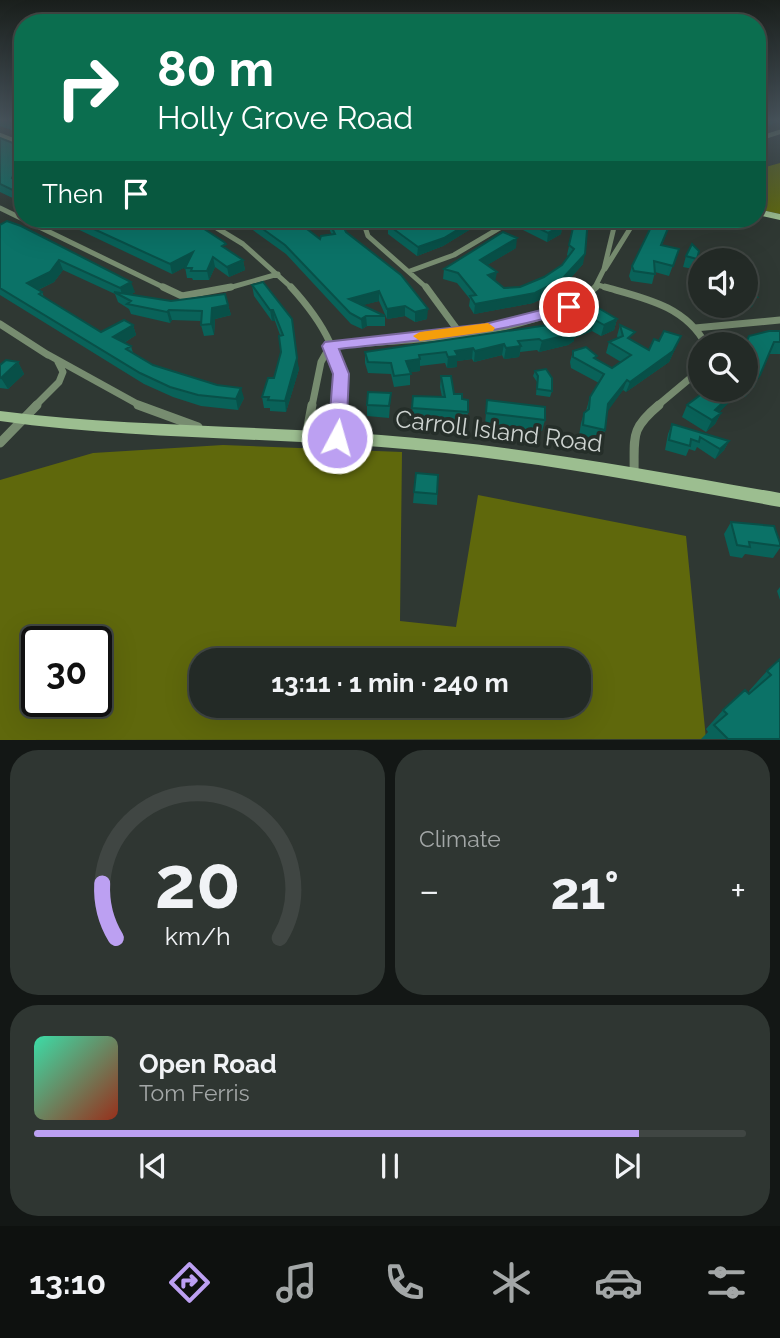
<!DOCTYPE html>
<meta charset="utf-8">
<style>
body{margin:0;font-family:Raleway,sans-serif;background:#2f3632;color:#f1f3f6;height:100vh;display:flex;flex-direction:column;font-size:26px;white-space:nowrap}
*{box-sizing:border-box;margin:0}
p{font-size:23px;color:#a3a7a7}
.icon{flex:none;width:38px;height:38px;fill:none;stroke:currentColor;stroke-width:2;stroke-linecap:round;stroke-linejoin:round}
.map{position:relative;height:740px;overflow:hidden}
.panel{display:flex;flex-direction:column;gap:10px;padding:10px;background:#131715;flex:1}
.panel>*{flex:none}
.guide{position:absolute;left:14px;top:14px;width:752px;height:214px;border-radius:28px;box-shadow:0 7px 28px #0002,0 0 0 2px #404643;background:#0b6e4f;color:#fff;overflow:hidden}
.tools{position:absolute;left:688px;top:248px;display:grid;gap:14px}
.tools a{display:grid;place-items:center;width:70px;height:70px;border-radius:50%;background:#232a26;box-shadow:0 7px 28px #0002,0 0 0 2px #404643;font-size:35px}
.speed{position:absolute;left:21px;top:626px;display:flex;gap:14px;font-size:35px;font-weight:700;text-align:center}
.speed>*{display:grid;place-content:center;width:91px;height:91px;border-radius:50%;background:#232a26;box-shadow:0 7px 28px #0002,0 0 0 2px #404643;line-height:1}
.speed .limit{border:4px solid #111;border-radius:10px;background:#fff;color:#111}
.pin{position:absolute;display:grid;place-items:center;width:60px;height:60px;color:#fff;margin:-30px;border:4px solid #fff;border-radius:50%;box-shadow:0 2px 7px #0007}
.me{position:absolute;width:77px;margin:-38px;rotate:6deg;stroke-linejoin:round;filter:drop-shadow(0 0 5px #0008)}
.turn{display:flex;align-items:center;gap:24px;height:147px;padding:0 28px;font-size:32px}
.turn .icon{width:91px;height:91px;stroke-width:2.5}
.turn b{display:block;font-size:49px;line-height:60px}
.then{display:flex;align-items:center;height:66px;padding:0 28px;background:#0003;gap:14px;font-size:26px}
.big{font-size:52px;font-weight:700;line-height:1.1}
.panel .card{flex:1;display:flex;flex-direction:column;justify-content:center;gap:10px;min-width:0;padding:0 24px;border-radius:28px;background:#2f3632}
.panel .dial{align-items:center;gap:0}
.dial svg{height:182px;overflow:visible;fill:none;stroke:#404643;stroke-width:7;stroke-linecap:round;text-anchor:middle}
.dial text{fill:#f1f3f6;stroke:none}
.song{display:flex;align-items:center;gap:21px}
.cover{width:84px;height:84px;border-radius:10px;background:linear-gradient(135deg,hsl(160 70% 55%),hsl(10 70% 35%))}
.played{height:7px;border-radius:4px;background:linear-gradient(90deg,#bca0f2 85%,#404643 85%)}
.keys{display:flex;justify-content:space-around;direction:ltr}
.heat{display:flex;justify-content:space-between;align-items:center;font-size:38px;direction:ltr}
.panel .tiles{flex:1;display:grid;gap:10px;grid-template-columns:1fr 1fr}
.card:last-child{grid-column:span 2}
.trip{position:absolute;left:189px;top:648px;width:402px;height:70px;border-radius:28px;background:#232a26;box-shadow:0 7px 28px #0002,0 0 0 2px #404643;font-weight:700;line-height:70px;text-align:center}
.dock{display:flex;height:112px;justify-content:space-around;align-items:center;background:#0e110f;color:#a3a7a7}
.dock .icon{width:49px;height:49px}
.dock .selected{color:#bca0f2}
.dock b{font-size:32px;color:#f1f3f6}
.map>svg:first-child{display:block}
</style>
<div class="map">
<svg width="780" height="740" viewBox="0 0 780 740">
<rect width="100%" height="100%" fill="#2f3833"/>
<path fill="#5f680c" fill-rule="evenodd" d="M780 163V214L758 209V169Z
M223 445 402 452 400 621 456 627 478 495 686 536 706 739 0 740V480L93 453ZM37 642H96V702H37ZM201 660H579V705H201Z"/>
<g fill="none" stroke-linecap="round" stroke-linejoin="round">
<path stroke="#778c70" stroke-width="4.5" d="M0 135 23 144
M758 139 780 132"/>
<path stroke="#778c70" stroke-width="5" d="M0 208 167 289
M202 219 243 244 293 289
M374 219 365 227 368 236 428 289
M588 219 631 227
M605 269 636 219
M410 271 454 255 515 219
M598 285 611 289
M225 289 278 274
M594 289 604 269 616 219"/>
<path stroke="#778c70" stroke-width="7" d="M163 287 182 296 231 287
M291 287C323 322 345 358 340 406
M426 287 459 332
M605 287C644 298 686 306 706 345
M0 324 48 355
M695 328 780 320
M330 346C405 339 539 338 596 287
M45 353 141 406
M35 406 59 382 63 372 58 362
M312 406 321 362 330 346
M657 406 700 370"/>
<path stroke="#778c70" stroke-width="9" d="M138 405 198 427
M306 437 312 405
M337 438 341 405
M0 443 37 405
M634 474C635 437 629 430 659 405"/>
<path fill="#9cbe90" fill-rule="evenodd" d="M758 209 780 214V220L758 215Z
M0 411C127 427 254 425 381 435 515 445 648 470 780 493V507C648 483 515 457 381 447 254 437 127 439 0 421Z"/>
</g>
<path fill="#096259" d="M0 120H23V134L0 126Z
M758 120H778L771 125 758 122Z
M0 138 23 147V174L19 181 23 183V203L0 192Z
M68 219H182L183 225 227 250 243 260 245 270 229 277 215 267 209 280H193L192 278H187L185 267 172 274 71 226Z
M242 219H294L320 239 332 235 330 231 329 222 330 219H347L344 226 346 232 427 319 415 322 405 316 387 319 379 301 362 305 385 316V326H367L362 329 351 324 286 254 243 223Z
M393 219H487L443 246 417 256 388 234V225L397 223 393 221Z
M533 219H554L562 226 561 234 547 242 523 230 524 221Z
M575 219 583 264 560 290 533 303 474 314 469 306 470 299 457 283 443 279 444 269 516 248 487 265 495 281 504 288 520 287 544 277 562 265 568 256 567 255Z
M672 219 662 245 679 249 669 276 655 272 652 284 631 281 629 276 632 266Z
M702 219H721L718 228 700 224Z
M0 225 135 292 130 295 171 301 228 305 231 315 215 319 214 335 204 336 201 325V321L172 320 170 323 131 314 129 309 118 302 115 294 63 270 54 282 38 290 42 292 44 297 101 332 133 325 136 335 124 343 131 346 133 353 153 365 244 398 238 410 201 406 173 397 144 384 0 295Z
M686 256 697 259 693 269 683 267Z
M263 282 299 369 286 412 270 411V408H264L262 397 274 378 281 352 280 335 275 321H272L254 296 252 285Z
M595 306 617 319 614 330 601 336 592 331 574 338V341L568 345 539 352 537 350 520 352 519 357 504 359 502 355 474 362 472 359 457 361V367L447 368 445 363 420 366V371L410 372V385L394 387 391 374 368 373 365 363V352L548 325Z
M703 306H746L752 307 709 314Z
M620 325 632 341 649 350 659 341 681 336 669 362 626 392 623 390 607 411 605 430 602 441 579 436 581 423 584 413 586 411 590 397 599 383 571 368 570 362 573 351 596 359 612 368 621 362 606 353 609 342 618 338 617 336Z
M780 331V354H769L754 387 745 397 738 394 719 412 721 413 715 424 706 432 682 417 687 405 707 390H746V345H744L749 336Z
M18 362 24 374 8 389 0 388V365Z
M535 371 552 391 550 397 536 395 537 382 533 376Z
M441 376 454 394 462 399 468 412 466 423 412 419 413 396 442 397 440 387Z
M391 393 389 418 367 416V405Z
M487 400 545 420 542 431 485 425Z
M672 424 729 441 724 450 715 459 697 447 695 451 689 449 686 456 665 450 668 434Z
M438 475 437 505 413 503 414 492Z
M731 522 780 543V548L773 558 745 554 742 558 730 556 724 534Z
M780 587V600L777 591Z
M780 659V739H701L708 732 706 729 723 710 749 694 750 693 749 691 767 671Z"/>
<path fill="#085048" d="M19 164 23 174 16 187 12 178Z
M177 219H182L184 226 174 230 172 221Z
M343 219H347L342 231 341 222Z
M475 219H487L443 246 417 256 418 247Z
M562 226 561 234 547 242 548 233Z
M517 238 516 248 479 270 480 260Z
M193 252 195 262 172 274 170 264Z
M585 254 583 264 560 290 533 303 474 314 475 304 562 279Z
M213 257 215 267 209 280 207 271Z
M59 260 63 270 54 282 31 293 27 283Z
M243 260 245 270 229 277 227 267Z
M497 272 495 282 488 275Z
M131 282 135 292 125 298 123 297 120 288Z
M379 291V301L349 309V299Z
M757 297 752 307 709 314 712 306H746V298Z
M228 305 231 315 215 319 214 335 211 324 212 308Z
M405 306V316L387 319V309Z
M428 309 427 319 415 322V312Z
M169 310 172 320 170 323 167 312Z
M270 310H273L275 321H272Z
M366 316 367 326 362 329 361 319Z
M617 319 614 330 601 336 604 325Z
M595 320 592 331 574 338V341L568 345 539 352 542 341Z
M133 325 136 335 117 347 113 337Z
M681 336 669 362 626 392 630 382Z
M504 344 502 355 474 362 475 351Z
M521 346 519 357 504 359 506 348Z
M473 348 472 359 457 361V367L447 368 448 357 455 351Z
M297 358 299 369 286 412 285 401Z
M420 359V371L406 373V361Z
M18 362 24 374 8 389 1 378Z
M760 375 754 387 745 397 751 386Z
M627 380 623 390 605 415 608 404Z
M241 388 244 398 238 410 236 399Z
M736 390H740L738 394 710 421 715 410Z
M721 413 715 424 706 432 712 420Z
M729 441 724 450 715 459 720 449Z"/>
<path fill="#0b7267" stroke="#085048" stroke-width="2" d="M4 120H23V127Z
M0 138 23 147V166L19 164 12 178 23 183V195L0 184Z
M72 219H177L172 221 174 227 195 223 224 242 226 244 222 246 243 260 227 267 213 257 207 271H191L192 268H185L193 252 170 264Z
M249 219H294L320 239 321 236 335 234 329 222 330 219H343L341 222 346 232 401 275 428 309 415 312 405 306 387 309 379 291 349 299 385 316H366L361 319 350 313 285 245Z
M407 219H475L444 238 418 247 388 225 409 219Z
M536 219H554L562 226 548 233 524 221Z
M575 219H588L585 254 562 279 535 293 475 304 470 296 476 295 458 273 444 269 503 232 517 238 480 260 497 272 488 275 504 288 520 287 544 277 562 265 574 249 569 245Z
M655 219H672L661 245 679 249 673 266 654 261 655 274 634 271 632 266Z
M7 221 21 226 131 282 120 288 59 260 50 272 27 283 42 292 39 294 101 332 124 320 133 325 113 337 131 346 126 349 153 365 217 385 241 388 236 399 198 395 170 387 140 373 0 288V225Z
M692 244 699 251 697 259 686 256Z
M263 282 292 319 297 358 285 401 268 400 269 397H262L268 378H274L281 352 279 336 283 335 273 310H270L252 285Z
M746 286 757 297 746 298Z
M114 292 171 301 225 294 228 305 212 308 211 324 201 325 202 311 169 310 167 312 127 304 131 301Z
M595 306 617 319 604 325 595 320 574 328 576 330 571 334 542 341 539 339 518 341 521 346 506 348 504 344 475 351 473 348 455 351 458 356 448 357 446 352 419 355 420 359 406 361 411 374 394 376 391 363 368 362 365 352 548 325Z
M620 325 635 332 628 338 649 350 654 339 659 341 664 331 681 336 673 351 630 382 627 380 608 404 605 430 583 425 584 413 589 409 590 397 604 374 573 357V351L586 347 597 356 594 358 612 368 631 355 609 342 623 336Z
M769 331H780V342H774L760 375 751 386 746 383 745 345 749 336Z
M6 360 18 362 1 378 0 377V365Z
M546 369 552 378V391L537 389 538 376 535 371Z
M441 376H451L454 394H462V399L468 400V412L412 408 413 396 445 397Z
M707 390H736L715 410 721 413 712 420 687 405Z
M368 392 391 393 389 406 367 405Z
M487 400 545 407V420L486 413Z
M672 424 729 441 720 449 700 437 699 442 691 439 690 446 669 440Z
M416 473 438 475 437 494 414 492Z
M731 522 774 526 780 543V546L749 542 750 547 737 545Z
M780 659V739H728L714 725 727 714 723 710 745 690 749 694 771 675 767 671Z"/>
<linearGradient id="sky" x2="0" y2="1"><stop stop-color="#1a1f1c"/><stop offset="0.54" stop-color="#47535b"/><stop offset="1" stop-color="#47535b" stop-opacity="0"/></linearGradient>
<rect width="780" height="223" fill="url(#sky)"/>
<path fill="#bca0f2" stroke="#7a689d" stroke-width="2" d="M569 303 576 307 574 310C498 335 419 340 339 349L349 374 346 438 343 443H331L328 438 333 374 322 346 325 342 485 324Z"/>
<path fill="#f59e0b" d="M488 323 495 328 493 331 420 341 413 336 420 332Z"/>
<g text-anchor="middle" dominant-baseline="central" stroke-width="7" stroke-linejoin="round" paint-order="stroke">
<g font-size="24" fill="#cdd3d0" stroke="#252e29">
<text transform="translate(499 431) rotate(7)">Carroll Island Road</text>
</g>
</g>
</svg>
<div class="tools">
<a><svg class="icon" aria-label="sound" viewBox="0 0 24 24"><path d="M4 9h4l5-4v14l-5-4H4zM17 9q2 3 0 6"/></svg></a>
<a><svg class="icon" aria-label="search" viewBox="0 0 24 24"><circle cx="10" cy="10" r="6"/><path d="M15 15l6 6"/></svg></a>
</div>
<div class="speed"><div class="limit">30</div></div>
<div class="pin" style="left:569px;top:307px;background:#d93025"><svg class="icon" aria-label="arrive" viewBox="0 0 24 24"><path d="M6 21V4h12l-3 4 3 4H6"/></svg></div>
<svg class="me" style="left:337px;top:438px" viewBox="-20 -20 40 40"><circle r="17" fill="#bca0f2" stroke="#fff" stroke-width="3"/><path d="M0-11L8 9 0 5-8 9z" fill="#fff"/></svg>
<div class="trip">13:11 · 1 min · 240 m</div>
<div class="guide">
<div class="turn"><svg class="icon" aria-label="right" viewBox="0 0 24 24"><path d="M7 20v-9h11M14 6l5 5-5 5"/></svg><div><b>80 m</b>Holly Grove Road</div></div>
<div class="then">Then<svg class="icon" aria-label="arrive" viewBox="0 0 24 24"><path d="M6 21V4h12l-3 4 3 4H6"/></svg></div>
</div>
</div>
<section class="panel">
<div class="tiles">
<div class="card dial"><svg viewBox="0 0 100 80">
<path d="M14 69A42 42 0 1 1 86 69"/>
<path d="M14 69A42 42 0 0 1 8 45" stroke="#bca0f2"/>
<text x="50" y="56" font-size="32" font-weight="700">20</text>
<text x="50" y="72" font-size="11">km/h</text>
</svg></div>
<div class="card"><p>Climate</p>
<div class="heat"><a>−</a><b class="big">21°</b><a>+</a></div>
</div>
<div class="card">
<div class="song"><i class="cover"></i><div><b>Open Road</b><p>Tom Ferris</p></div></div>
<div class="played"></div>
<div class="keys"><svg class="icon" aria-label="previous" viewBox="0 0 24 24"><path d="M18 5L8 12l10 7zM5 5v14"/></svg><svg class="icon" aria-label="pause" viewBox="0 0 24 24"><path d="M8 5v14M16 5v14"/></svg><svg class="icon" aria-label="next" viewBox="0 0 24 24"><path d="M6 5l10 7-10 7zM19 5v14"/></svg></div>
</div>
</div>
</section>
<nav class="dock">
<b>13:10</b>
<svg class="icon selected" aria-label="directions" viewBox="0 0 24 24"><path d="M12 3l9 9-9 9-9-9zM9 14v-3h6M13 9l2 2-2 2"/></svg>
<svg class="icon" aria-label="music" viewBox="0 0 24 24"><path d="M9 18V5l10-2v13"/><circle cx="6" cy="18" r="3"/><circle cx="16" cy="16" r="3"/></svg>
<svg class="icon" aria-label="phone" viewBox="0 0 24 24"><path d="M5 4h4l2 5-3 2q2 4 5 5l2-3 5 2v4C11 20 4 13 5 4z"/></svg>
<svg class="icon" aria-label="climate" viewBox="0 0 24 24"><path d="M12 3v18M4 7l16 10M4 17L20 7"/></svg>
<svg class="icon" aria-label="car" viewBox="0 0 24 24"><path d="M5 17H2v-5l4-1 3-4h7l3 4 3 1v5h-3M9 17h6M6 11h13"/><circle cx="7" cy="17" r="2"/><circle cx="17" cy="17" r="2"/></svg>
<svg class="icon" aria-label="filters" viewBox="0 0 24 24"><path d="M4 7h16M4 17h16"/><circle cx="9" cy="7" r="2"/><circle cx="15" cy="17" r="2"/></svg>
</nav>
